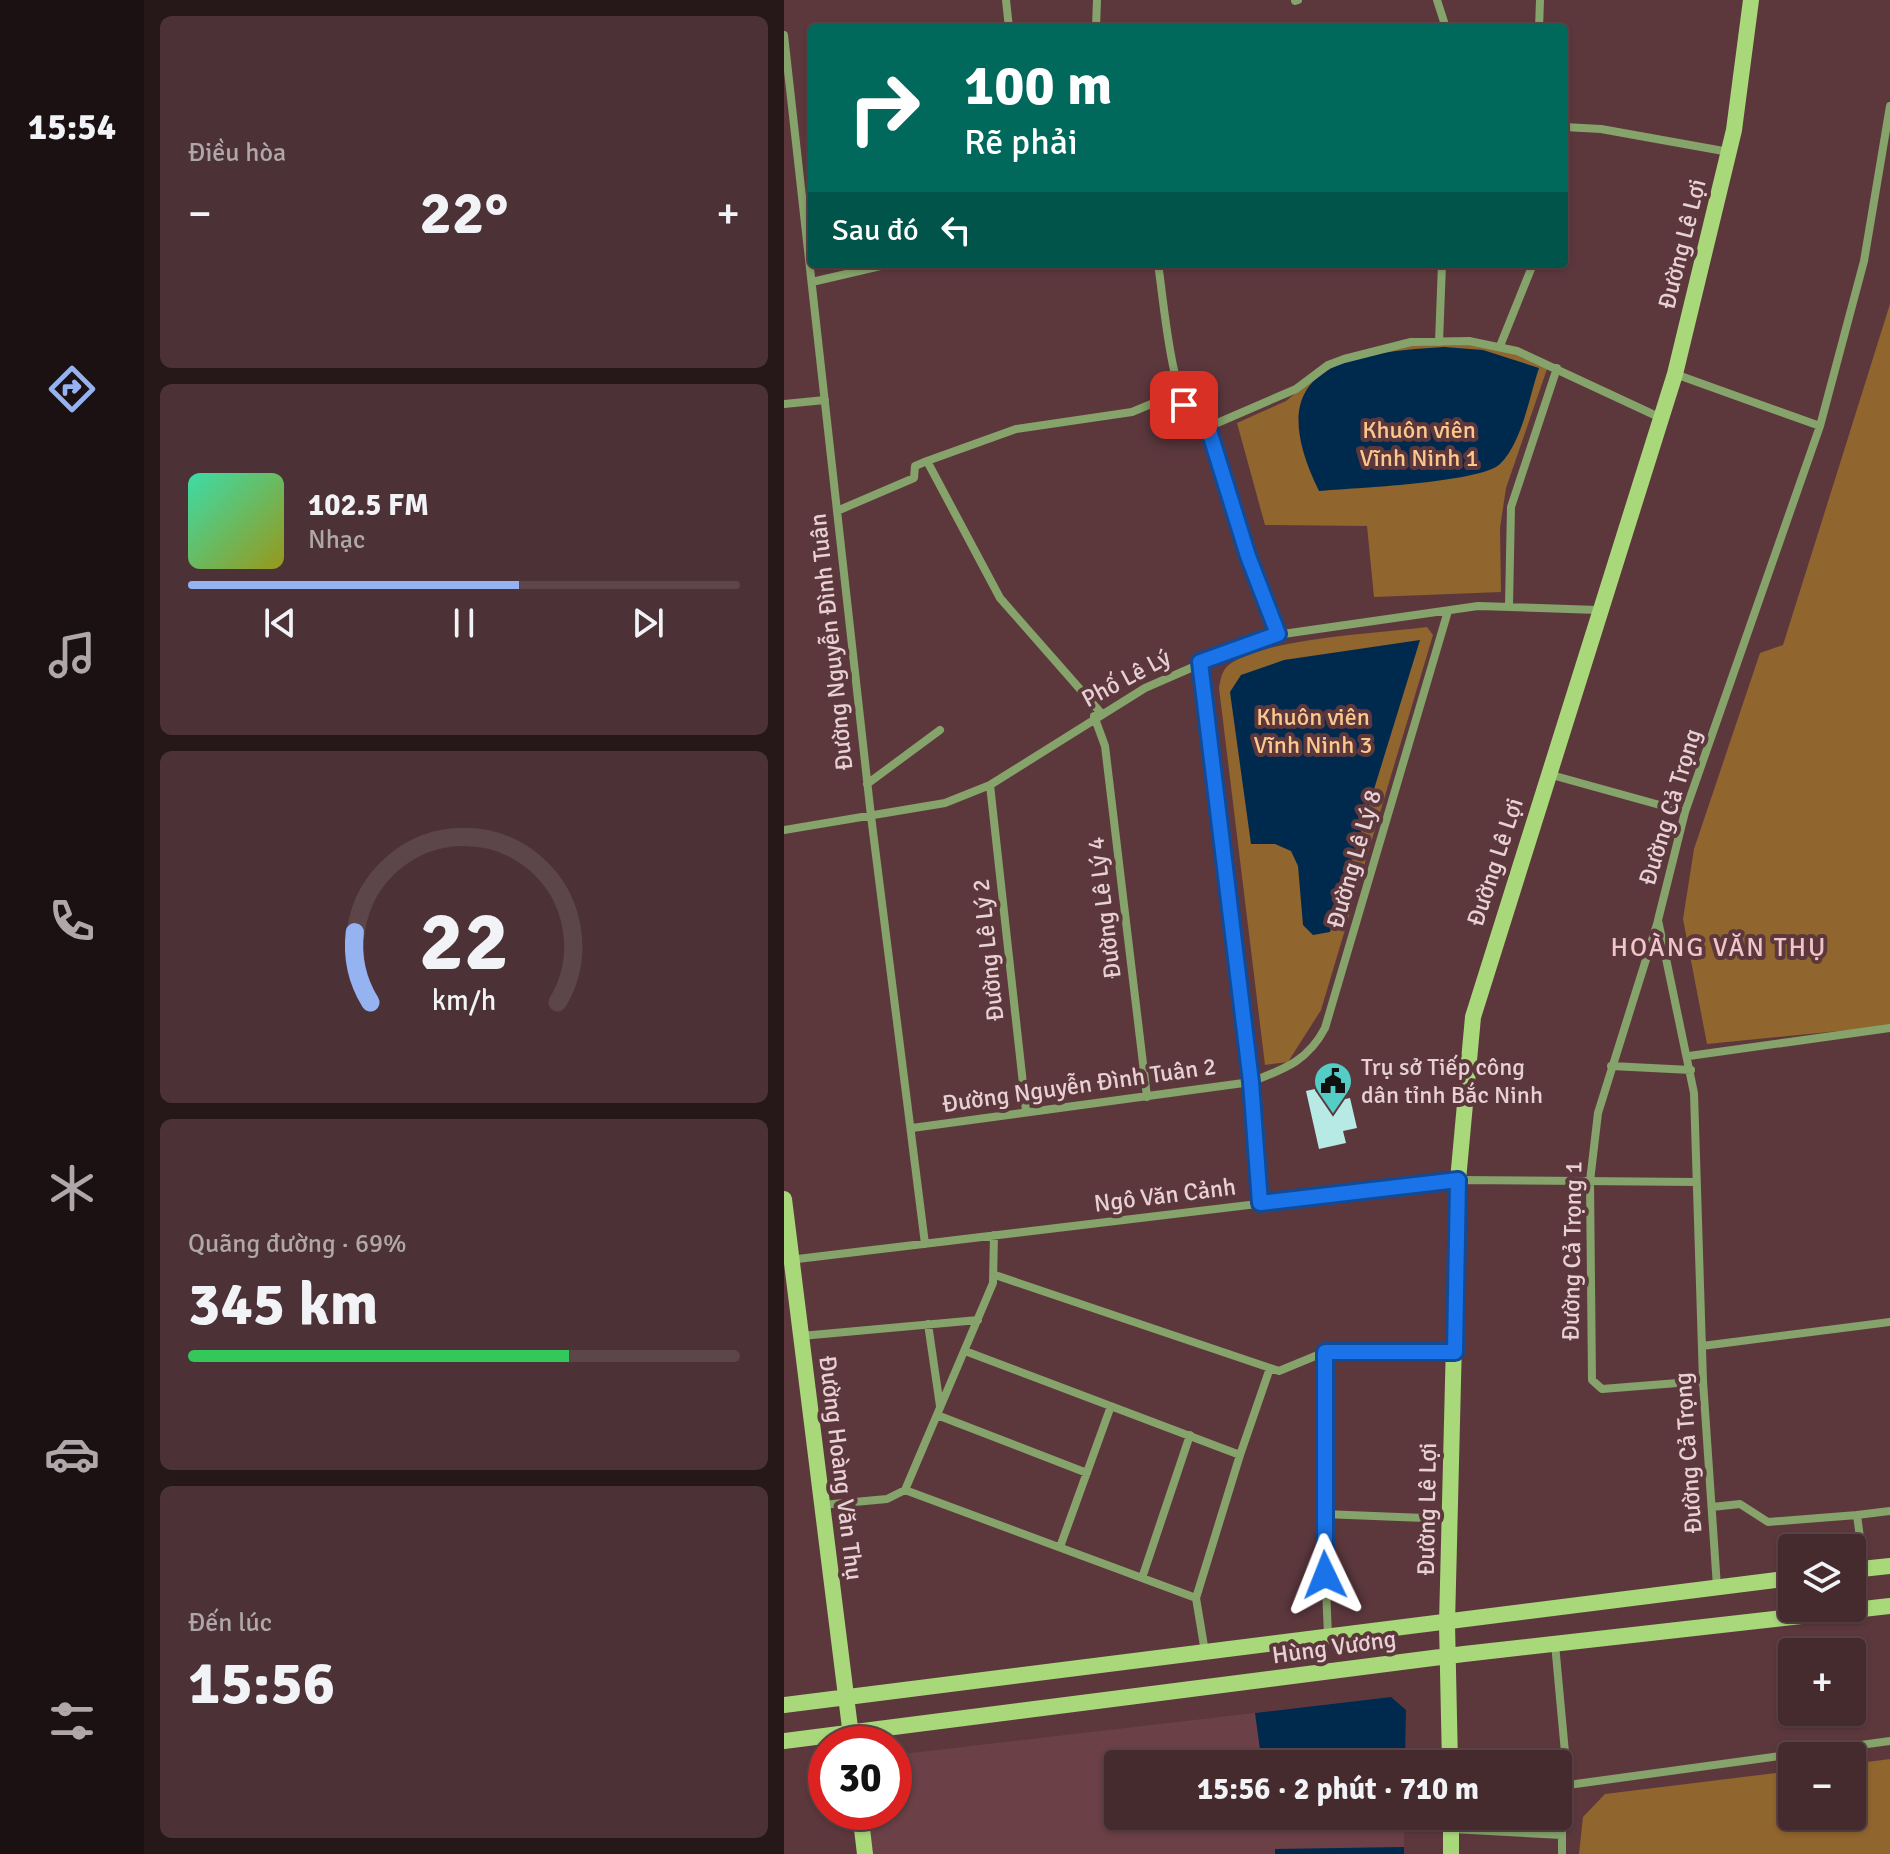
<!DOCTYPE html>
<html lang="vi">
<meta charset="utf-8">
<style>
body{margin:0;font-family:Signika,sans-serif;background:#4c3236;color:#f1f3f6;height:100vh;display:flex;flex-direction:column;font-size:30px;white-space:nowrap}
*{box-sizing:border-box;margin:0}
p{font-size:26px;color:#b0a7aa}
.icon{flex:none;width:44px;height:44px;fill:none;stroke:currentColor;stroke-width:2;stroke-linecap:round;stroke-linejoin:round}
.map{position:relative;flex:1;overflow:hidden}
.drawer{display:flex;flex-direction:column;gap:16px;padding:16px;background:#261719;width:640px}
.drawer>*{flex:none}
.banner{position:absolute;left:24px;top:24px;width:760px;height:244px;border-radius:8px;box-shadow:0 2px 6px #0004,0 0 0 2px #5d464a;background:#00695c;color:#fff;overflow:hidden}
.controls{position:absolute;left:994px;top:1534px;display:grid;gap:16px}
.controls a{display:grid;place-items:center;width:88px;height:88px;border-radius:8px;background:#452a2e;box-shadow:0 2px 6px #0004,0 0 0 2px #5d464a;font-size:40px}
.speed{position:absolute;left:24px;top:1726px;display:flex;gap:16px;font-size:40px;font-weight:700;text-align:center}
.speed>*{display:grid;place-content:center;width:104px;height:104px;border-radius:50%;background:#452a2e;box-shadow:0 2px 6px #0004,0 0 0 2px #5d464a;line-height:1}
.speed .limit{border:12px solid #d22;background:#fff;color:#111}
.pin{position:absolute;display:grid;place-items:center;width:68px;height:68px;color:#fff;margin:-34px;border-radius:16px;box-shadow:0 4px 12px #0006}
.me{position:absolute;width:88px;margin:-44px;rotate:358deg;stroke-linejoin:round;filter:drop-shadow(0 0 6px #0008)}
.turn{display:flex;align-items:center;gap:28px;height:168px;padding:0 24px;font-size:36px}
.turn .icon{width:104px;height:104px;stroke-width:2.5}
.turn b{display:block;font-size:56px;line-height:68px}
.then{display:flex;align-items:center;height:76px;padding:0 24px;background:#0003;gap:16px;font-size:30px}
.big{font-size:60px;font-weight:700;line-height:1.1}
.drawer .widget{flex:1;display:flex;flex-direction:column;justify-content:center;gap:12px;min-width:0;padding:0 28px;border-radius:12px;background:#4c3236}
.drawer .dial{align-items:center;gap:0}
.dial svg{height:208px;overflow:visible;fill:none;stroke:#5d464a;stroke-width:7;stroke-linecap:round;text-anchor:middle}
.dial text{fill:#f1f3f6;stroke:none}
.song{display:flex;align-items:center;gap:24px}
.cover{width:96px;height:96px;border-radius:12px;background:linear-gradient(135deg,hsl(160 70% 55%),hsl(60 70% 35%))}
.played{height:8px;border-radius:4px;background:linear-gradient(90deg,#95b2f1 60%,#5d464a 60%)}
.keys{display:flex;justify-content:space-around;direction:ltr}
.heat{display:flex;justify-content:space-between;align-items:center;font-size:44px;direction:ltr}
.charge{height:12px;border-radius:6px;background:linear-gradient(90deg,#34c759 69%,#5d464a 0)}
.trip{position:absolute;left:320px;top:1750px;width:468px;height:80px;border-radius:8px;background:#452a2e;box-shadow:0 2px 6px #0004,0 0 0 2px #5d464a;font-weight:700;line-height:80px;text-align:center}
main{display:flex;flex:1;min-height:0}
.menu{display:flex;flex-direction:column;width:144px;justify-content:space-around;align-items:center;background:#1c1112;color:#b0a7aa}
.menu .icon{width:56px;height:56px}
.menu .on{color:#95b2f1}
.menu b{font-size:36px;color:#f1f3f6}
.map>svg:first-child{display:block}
</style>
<main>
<nav class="menu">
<b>15:54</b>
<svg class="icon on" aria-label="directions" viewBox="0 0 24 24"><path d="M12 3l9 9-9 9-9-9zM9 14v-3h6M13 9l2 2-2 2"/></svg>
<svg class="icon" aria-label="music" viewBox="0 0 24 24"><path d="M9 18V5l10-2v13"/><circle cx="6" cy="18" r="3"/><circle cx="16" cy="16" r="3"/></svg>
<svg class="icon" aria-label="phone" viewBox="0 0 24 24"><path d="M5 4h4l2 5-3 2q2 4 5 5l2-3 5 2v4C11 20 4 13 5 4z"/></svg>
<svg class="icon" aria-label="climate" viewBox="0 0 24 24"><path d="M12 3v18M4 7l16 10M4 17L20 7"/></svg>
<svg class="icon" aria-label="car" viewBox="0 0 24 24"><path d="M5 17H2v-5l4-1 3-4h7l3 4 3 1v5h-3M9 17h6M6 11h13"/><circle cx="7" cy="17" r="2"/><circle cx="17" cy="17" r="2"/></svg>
<svg class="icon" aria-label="filters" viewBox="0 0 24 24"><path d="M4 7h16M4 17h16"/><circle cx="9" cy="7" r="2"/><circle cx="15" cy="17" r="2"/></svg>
</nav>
<section class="drawer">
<div class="widget"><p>Điều hòa</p>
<div class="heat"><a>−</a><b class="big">22°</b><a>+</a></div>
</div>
<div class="widget">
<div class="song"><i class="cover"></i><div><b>102.5 FM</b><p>Nhạc</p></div></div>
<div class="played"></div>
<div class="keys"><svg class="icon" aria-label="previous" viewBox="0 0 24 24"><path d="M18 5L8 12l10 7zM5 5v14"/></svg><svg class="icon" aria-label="pause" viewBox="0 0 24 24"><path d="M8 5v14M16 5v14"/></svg><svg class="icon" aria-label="next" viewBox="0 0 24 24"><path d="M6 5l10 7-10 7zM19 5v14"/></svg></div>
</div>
<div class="widget dial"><svg viewBox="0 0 100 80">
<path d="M14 69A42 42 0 1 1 86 69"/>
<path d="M14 69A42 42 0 0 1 8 42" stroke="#95b2f1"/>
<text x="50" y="56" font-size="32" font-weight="700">22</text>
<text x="50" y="72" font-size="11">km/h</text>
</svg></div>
<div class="widget"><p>Quãng đường · 69%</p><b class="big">345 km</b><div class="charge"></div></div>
<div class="widget"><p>Đến lúc</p><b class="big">15:56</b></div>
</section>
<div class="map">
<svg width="1106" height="1854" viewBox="0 0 1106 1854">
<rect width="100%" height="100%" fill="#5c383d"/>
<path fill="#6b4046" d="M607 1697 622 1710 621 1764H334V1816H620V1854H89L84 1812H110V1755Z"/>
<path fill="#90652e" d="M1106 304V1026L923 1044 899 919 910 849 976 653 999 645Z
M687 344 730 354 763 369 722 488 716 528 717 592 590 597 583 526 481 525 453 423 502 401 535 374 555 363 629 345Z
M643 627 649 635 537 1010 504 1062 481 1065 435 688C437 677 438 668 449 662 493 637 590 634 643 627Z
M1106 1759V1854H795L799 1817 821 1794 1008 1771V1816H1068V1764Z"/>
<path fill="#00294e" d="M660 347 699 350 755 368C745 398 738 442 716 464 696 483 568 488 535 491 475 369 556 353 660 347Z
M636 640 546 932 529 935 519 925 514 866 507 851 491 844H467L446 692 457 675 500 660Z
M607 1697 622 1710 621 1764H478L471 1713Z
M620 1847V1854H491V1849Z"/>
<path fill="#b7e9e5" d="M548 1085 552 1101 566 1098 573 1128 559 1131 562 1143 535 1149 522 1091Z"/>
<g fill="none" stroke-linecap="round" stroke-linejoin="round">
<path stroke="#85a36a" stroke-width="8" d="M222 0 225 28
M653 0 662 28
M511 1 514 0
M312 28 313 0
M755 28 756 0
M0 35 87 816 141 1244
M780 127 817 129 945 152
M374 264C380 300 387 408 416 428L424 427 464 556 494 634
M28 282 105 264
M655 342 658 264
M716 346 749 264
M891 374 1036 426
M0 404 41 400
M424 427 512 389 544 365 560 359 627 342 685 341 733 351 877 418
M53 511 130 478 131 466 143 461
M725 605 727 507 773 368
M416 662 467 1082 476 1203
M317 713 216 598 143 461 232 429 348 412 396 392
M310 716 321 746 363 1097
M764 774 901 812
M83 784 156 730
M206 785 242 1111
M0 830 161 803 206 785 361 688 478 637 694 606 814 610
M874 921 814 1113 806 1181 808 1380 818 1389 919 1381
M905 1056 1106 1028
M827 1066 907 1070
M128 1128 467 1082C500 1069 524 1061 541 1028L664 611
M5 1260 674 1180 912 1182
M211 1275 495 1371 541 1352H670
M144 1324 156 1406
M17 1336 194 1320
M918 1346 1106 1322
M181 1351 456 1455 486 1368
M541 1352 539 1514 544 1636
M153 1415 303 1473
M121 1490 412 1598
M38 1505 103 1499 121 1490 209 1283 210 1235
M928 1507 956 1504 984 1522 1073 1515
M539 1514 666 1519
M276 1547 327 1406
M1080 1568 1073 1515 1106 1511
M358 1578 406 1435
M933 1587 919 1381 910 1093 874 920 901 812 1036 426 1080 261 1106 106
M771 1644 784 1785
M421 1652 412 1598 456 1455
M667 1829 778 1835
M778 1854V1794L784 1785 1106 1741"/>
<path stroke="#a9d87b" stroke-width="16" d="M0 1199 68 1744
M1068 1570 1106 1566
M0 1705 1008 1578
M0 1741 680 1654 1106 1606
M666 1764 663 1624 674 1180 689 1017 891 374 950 130 967 0
M76 1812 81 1854
M667 1816V1854"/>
</g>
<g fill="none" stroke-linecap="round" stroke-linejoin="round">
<g stroke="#114b97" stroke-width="20">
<path id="route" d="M400 405 406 421 416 428 424 427 464 556 494 634 416 662 467 1082 476 1203 674 1180 671 1352H541V1575"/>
</g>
<use href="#route" stroke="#1a73e8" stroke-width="14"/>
</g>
<defs>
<g id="civic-pin" transform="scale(2)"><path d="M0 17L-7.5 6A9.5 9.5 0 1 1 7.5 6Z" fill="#54cdc7" stroke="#5c383d"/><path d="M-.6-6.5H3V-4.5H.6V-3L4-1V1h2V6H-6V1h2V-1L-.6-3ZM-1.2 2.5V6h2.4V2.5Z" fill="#111"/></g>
</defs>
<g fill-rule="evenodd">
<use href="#civic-pin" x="549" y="1081"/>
</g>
<g text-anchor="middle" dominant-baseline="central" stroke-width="8" stroke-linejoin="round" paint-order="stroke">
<g font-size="24" fill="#e8d1d4" stroke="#5c383d">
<text transform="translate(898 244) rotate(-76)">Đường Lê Lợi</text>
<text transform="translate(47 642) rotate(-96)">Đường Nguyễn Đình Tuân</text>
<text transform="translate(342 678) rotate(-28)">Phố Lê Lý</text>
<text transform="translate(886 807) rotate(-73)">Đường Cả Trọng</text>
<text transform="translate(570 859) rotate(-74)">Đường Lê Lý 8</text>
<text transform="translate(711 862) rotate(-72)">Đường Lê Lợi</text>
<text transform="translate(320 908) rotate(-97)">Đường Lê Lý 4</text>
<text transform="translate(204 950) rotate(-96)">Đường Lê Lý 2</text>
<text transform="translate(295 1085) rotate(-8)">Đường Nguyễn Đình Tuân 2</text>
<text transform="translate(381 1195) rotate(-7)">Ngô Văn Cảnh</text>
<text transform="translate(788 1251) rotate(-89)">Đường Cả Trọng 1</text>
<text transform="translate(904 1453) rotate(-94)">Đường Cả Trọng</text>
<text transform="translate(57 1468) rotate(83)">Đường Hoàng Văn Thụ</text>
<text transform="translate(643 1509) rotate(-89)">Đường Lê Lợi</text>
<text transform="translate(550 1647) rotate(-8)">Hùng Vương</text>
</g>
<g font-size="24" fill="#fcc88b" stroke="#5c383d">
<text x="635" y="430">Khuôn viên<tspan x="635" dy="28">Vĩnh Ninh 1</tspan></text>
<text x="529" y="717">Khuôn viên<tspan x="529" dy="28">Vĩnh Ninh 3</tspan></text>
</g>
<g font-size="24" fill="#e8d1d4" stroke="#5c383d" text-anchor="start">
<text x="577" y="1067">Trụ sở Tiếp công<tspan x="577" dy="28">dân tỉnh Bắc Ninh</tspan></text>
</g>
<g font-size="26" letter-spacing="2" fill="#f2c5ca" stroke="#5c383d">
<text x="935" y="948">HOÀNG VĂN THỤ</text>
</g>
</g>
</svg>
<div class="controls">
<a><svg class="icon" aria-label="layers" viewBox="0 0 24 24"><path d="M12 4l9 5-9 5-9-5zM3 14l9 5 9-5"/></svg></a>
<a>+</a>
<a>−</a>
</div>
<div class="speed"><div class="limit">30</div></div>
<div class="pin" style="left:400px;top:405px;background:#d93025"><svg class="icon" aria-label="arrive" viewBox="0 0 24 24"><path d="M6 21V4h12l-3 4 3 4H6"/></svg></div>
<svg class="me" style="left:541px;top:1575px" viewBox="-20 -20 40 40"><path d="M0-17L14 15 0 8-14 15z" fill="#1a73e8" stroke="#fff" stroke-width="4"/></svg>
<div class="trip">15:56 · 2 phút · 710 m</div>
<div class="banner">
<div class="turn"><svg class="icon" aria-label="right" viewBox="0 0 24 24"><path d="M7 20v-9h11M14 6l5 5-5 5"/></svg><div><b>100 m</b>Rẽ phải</div></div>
<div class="then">Sau đó<svg class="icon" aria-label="left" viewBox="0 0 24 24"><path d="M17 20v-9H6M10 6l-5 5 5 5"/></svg></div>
</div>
</div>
</main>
